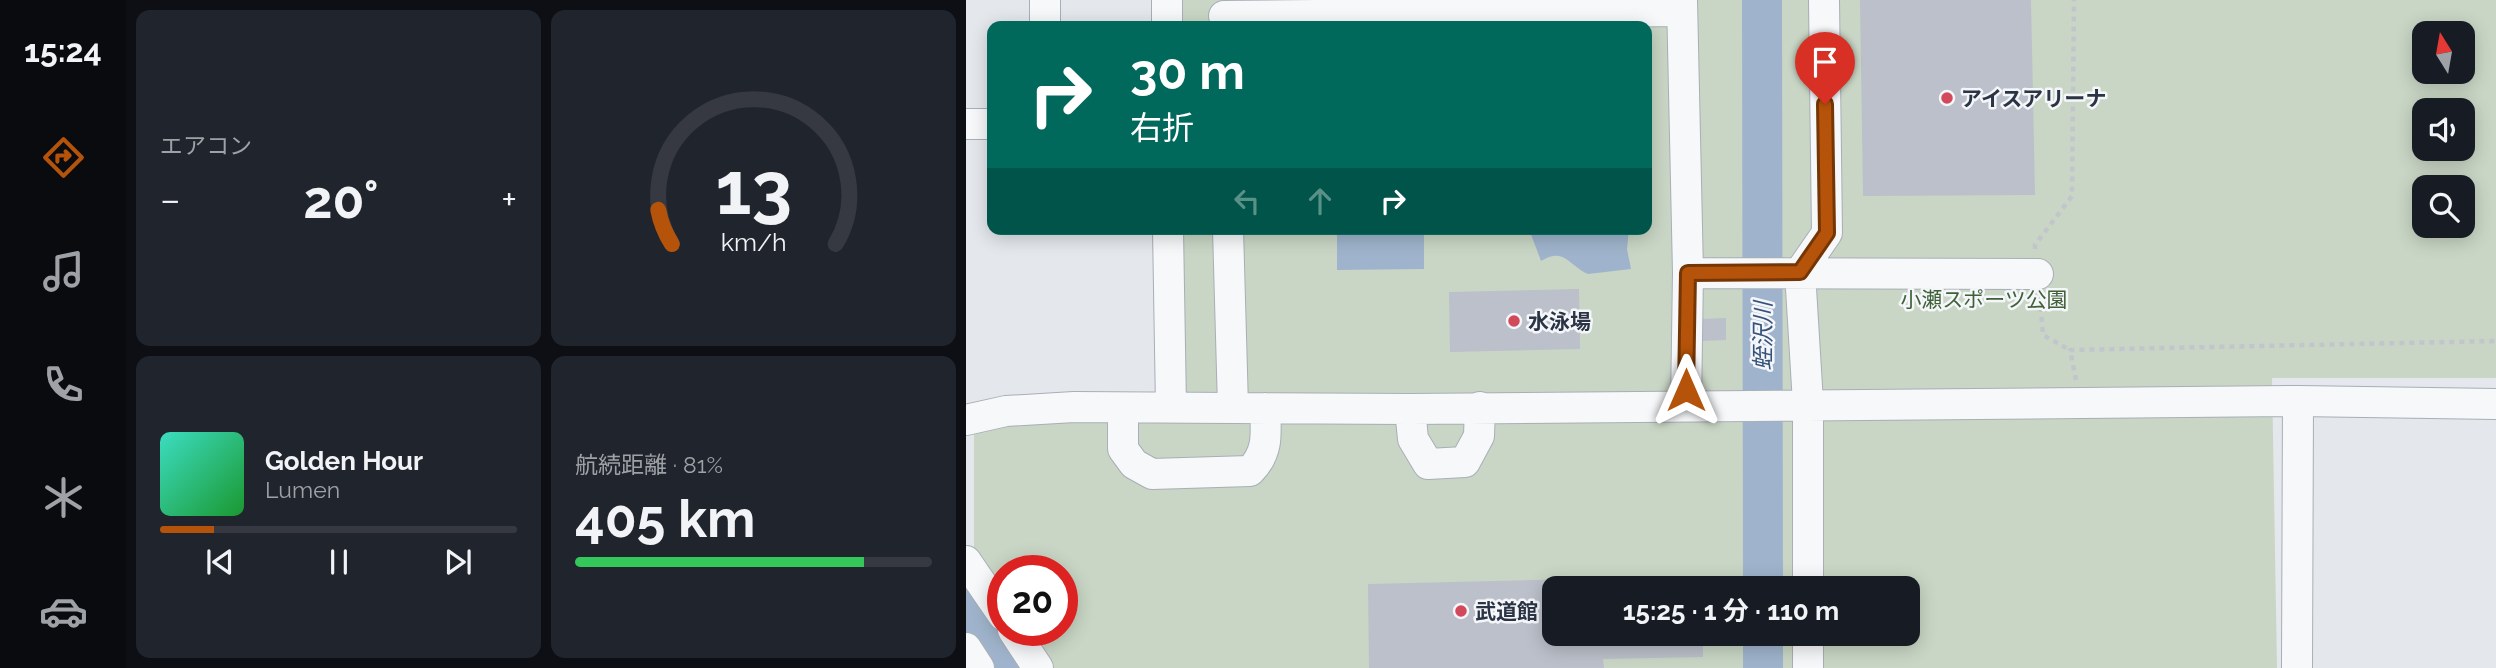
<!DOCTYPE html>
<html lang="ja">
<meta charset="utf-8">
<style>
body{margin:0;font-family:Raleway,"Noto Sans JP",sans-serif;background:#20242c;color:#f1f3f6;height:100vh;display:flex;flex-direction:column;font-size:26px;white-space:nowrap}
*{box-sizing:border-box;margin:0}
p{font-size:23px;color:#9ea1a6}
.icon{flex:none;width:38px;height:38px;fill:none;stroke:currentColor;stroke-width:2;stroke-linecap:round;stroke-linejoin:round}
.map{position:relative;flex:1;overflow:hidden}
.panel{display:flex;flex-direction:column;gap:10px;padding:10px;background:#0d0f14;width:840px}
.panel>*{flex:none}
.banner{position:absolute;left:21px;top:21px;width:665px;height:214px;border-radius:14px;box-shadow:0 4px 18px #0003;background:#00695c;color:#fff;overflow:hidden}
.needle{width:46px;rotate:349deg}
.fabs{position:absolute;left:1446px;top:21px;display:grid;gap:14px}
.fabs a{display:grid;place-items:center;width:63px;height:63px;border-radius:14px;background:#171b24;box-shadow:0 4px 18px #0003;font-size:35px}
.speed{position:absolute;left:21px;top:555px;display:flex;gap:14px;font-size:35px;font-weight:700;text-align:center}
.speed>*{display:grid;place-content:center;width:91px;height:91px;border-radius:50%;background:#171b24;box-shadow:0 4px 18px #0003;line-height:1}
.speed .limit{border:10px solid #d22;background:#fff;color:#111}
.pin{position:absolute;display:grid;place-items:center;width:60px;height:60px;color:#fff;margin:-72px -30px;border-radius:50% 50% 50% 0;rotate:-45deg;box-shadow:0 0 7px #0007}
.pin .icon{rotate:45deg}
.me{position:absolute;width:77px;margin:-38px;rotate:0deg;stroke-linejoin:round;filter:drop-shadow(0 0 5px #0008)}
.turn{display:flex;align-items:center;gap:24px;height:147px;padding:0 28px;font-size:32px}
.turn .icon{width:91px;height:91px;stroke-width:2.5}
.turn b{display:block;font-size:49px;line-height:60px}
.lanes{display:flex;align-items:center;height:66px;padding:0 28px;background:#0003;justify-content:center;gap:35px;direction:ltr}
.lanes .off{opacity:.35}
.big{font-size:52px;font-weight:700;line-height:1.1}
.panel .widget{flex:1;display:flex;flex-direction:column;justify-content:center;gap:10px;min-width:0;padding:0 24px;border-radius:14px;background:#20242c}
.panel .dial{align-items:center;gap:0}
.dial svg{height:182px;overflow:visible;fill:none;stroke:#363941;stroke-width:7;stroke-linecap:round;text-anchor:middle}
.dial text{fill:#f1f3f6;stroke:none}
.song{display:flex;align-items:center;gap:21px}
.cover{width:84px;height:84px;border-radius:10px;background:linear-gradient(135deg,hsl(170 70% 55%),hsl(130 70% 35%))}
.played{height:7px;border-radius:4px;background:linear-gradient(90deg,#b45309 15%,#363941 15%)}
.keys{display:flex;justify-content:space-around;direction:ltr}
.heat{display:flex;justify-content:space-between;align-items:center;font-size:38px;direction:ltr}
.charge{height:10px;border-radius:5px;background:linear-gradient(90deg,#34c759 81%,#363941 0)}
.panel .tiles{flex:1;display:grid;gap:10px;grid-template-columns:repeat(2,1fr)}
.trip{position:absolute;left:576px;top:576px;width:378px;height:70px;border-radius:14px;background:#171b24;box-shadow:0 4px 18px #0003;font-weight:700;line-height:70px;text-align:center}
main{display:flex;flex:1;min-height:0}
.tabs{display:flex;flex-direction:column;width:126px;justify-content:space-around;align-items:center;background:#090b0e;color:#9ea1a6}
.tabs .icon{width:49px;height:49px}
.tabs .current{color:#b45309}
.tabs b{font-size:32px;color:#f1f3f6}
.map>svg:first-child{display:block}
</style>
<main>
<nav class="tabs">
<b>15:24</b>
<svg class="icon current" aria-label="directions" viewBox="0 0 24 24"><path d="M12 3l9 9-9 9-9-9zM9 14v-3h6M13 9l2 2-2 2"/></svg>
<svg class="icon" aria-label="music" viewBox="0 0 24 24"><path d="M9 18V5l10-2v13"/><circle cx="6" cy="18" r="3"/><circle cx="16" cy="16" r="3"/></svg>
<svg class="icon" aria-label="phone" viewBox="0 0 24 24"><path d="M5 4h4l2 5-3 2q2 4 5 5l2-3 5 2v4C11 20 4 13 5 4z"/></svg>
<svg class="icon" aria-label="climate" viewBox="0 0 24 24"><path d="M12 3v18M4 7l16 10M4 17L20 7"/></svg>
<svg class="icon" aria-label="car" viewBox="0 0 24 24"><path d="M5 17H2v-5l4-1 3-4h7l3 4 3 1v5h-3M9 17h6M6 11h13"/><circle cx="7" cy="17" r="2"/><circle cx="17" cy="17" r="2"/></svg>
</nav>
<section class="panel">
<div class="tiles">
<div class="widget"><p>エアコン</p>
<div class="heat"><a>−</a><b class="big">20°</b><a>+</a></div>
</div>
<div class="widget dial"><svg viewBox="0 0 100 80">
<path d="M14 69A42 42 0 1 1 86 69"/>
<path d="M14 69A42 42 0 0 1 8 54" stroke="#b45309"/>
<text x="50" y="56" font-size="32" font-weight="700">13</text>
<text x="50" y="72" font-size="11">km/h</text>
</svg></div>
<div class="widget">
<div class="song"><i class="cover"></i><div><b>Golden Hour</b><p>Lumen</p></div></div>
<div class="played"></div>
<div class="keys"><svg class="icon" aria-label="previous" viewBox="0 0 24 24"><path d="M18 5L8 12l10 7zM5 5v14"/></svg><svg class="icon" aria-label="pause" viewBox="0 0 24 24"><path d="M8 5v14M16 5v14"/></svg><svg class="icon" aria-label="next" viewBox="0 0 24 24"><path d="M6 5l10 7-10 7zM19 5v14"/></svg></div>
</div>
<div class="widget"><p>航続距離 · 81%</p><b class="big">405 km</b><div class="charge"></div></div>
</div>
</section>
<div class="map">
<svg width="1530" height="668" viewBox="0 0 1530 668">
<rect width="100%" height="100%" fill="#e4e7ec"/>
<path fill="#c9d6c5" fill-rule="evenodd" d="M206 0H1530V378H1306L1311 668H76L49 630H96V570H37V613L8 573V429L49 423 212 416 209 229H681V26H206ZM1458 33H1496V72H1458ZM1458 110H1496V149H1458ZM1458 187H1496V226H1458ZM588 588H942V634H588Z"/>
<path fill="#9fb4cc" d="M371 229H458V269L371 270Z
M563 229H663L661 249 665 269 622 274C601 264 598 247 575 261Z"/>
<g fill="none" stroke-linecap="round" stroke-linejoin="round">
<path stroke="#9fb4cc" stroke-width="40" d="M796 0 797 588
M0 606 41 668
M797 634V668"/>
</g>
<path fill="#bbc0ca" d="M894 0H1065L1069 195 897 196Z
M613 289 614 349 484 352 483 292Z
M760 318V340L734 341V319Z
M739 576 738 588H588V634H737V657L637 659 638 668H403L402 584Z"/>
<g fill="none" stroke-linecap="round" stroke-linejoin="round">
<g stroke="#a9aeb7" stroke-width="32">
<path id="minor" d="M79 0V26
M201 0V26
M716 0 722 273 720 404
M258 16 716 11
M0 124H26
M202 229 205 407
M262 229 267 407
M722 273 1072 274
M157 408V449L168 464 186 474 284 471C303 452 300 433 299 408
M444 409 447 439 462 464 499 462 513 436 514 407
M0 420 40 411 108 407 444 409 1332 401 1530 404
M0 561 37 615
M842 588V403L834 272 861 233 858 0
M47 630 72 668
M842 634V668
M0 648 13 668
M1331 668 1332 401"/>
</g>
<path stroke="#c2c5cb" stroke-width="4.5" stroke-dasharray="5 5" stroke-linecap="butt" d="M1069 249V245L1106 196 1108 0
M1074 297 1077 335 1104 350
M1110 380 1104 350 1530 341"/>
<use href="#minor" stroke="#f7f8fa" stroke-width="30"/>
</g>
<g fill="none" stroke-linecap="round" stroke-linejoin="round">
<g stroke="#753606" stroke-width="18">
<path id="route" d="M720 390 722 273 834 272 861 233 859 104"/>
</g>
<use href="#route" stroke="#b45309" stroke-width="12"/>
</g>
<g fill="#d1495b" stroke="#f4f6f9" stroke-width="2.5">
<circle cx="981" cy="98" r="7"/>
<circle cx="548" cy="321" r="7"/>
<circle cx="495" cy="611" r="7"/>
</g>
<g text-anchor="middle" dominant-baseline="central" stroke-width="5" stroke-linejoin="round" paint-order="stroke">
<g font-size="21" font-weight="bold" fill="#2b3445" stroke="#f4f6f9" text-anchor="start">
<text x="995" y="98">アイスアリーナ</text>
<text x="562" y="321">水泳場</text>
<text x="509" y="611">武道館</text>
</g>
<g font-size="21" fill="#3f6138" stroke="#f4f6f9">
<text x="1018" y="299">小瀬スポーツ公園</text>
</g>
<g font-size="23" font-style="italic" fill="#34527a" stroke="#f4f6f9">
<text transform="translate(796 336) rotate(-90)">蛭沢川</text>
</g>
</g>
</svg>
<div class="fabs">
<a><svg class="needle" viewBox="-14 -14 28 28"><path d="M0-13l5 13h-10z" fill="#e53935"/><path d="M0 13l5-13h-10z" fill="#9ea1a6"/></svg></a>
<a><svg class="icon" aria-label="sound" viewBox="0 0 24 24"><path d="M4 9h4l5-4v14l-5-4H4zM17 9q2 3 0 6"/></svg></a>
<a><svg class="icon" aria-label="search" viewBox="0 0 24 24"><circle cx="10" cy="10" r="6"/><path d="M15 15l6 6"/></svg></a>
</div>
<div class="speed"><div class="limit">20</div></div>
<div class="pin" style="left:859px;top:104px;background:#d93025"><svg class="icon" aria-label="arrive" viewBox="0 0 24 24"><path d="M6 21V4h12l-3 4 3 4H6"/></svg></div>
<svg class="me" style="left:720px;top:390px" viewBox="-20 -20 40 40"><path d="M0-17L14 15 0 8-14 15z" fill="#b45309" stroke="#fff" stroke-width="4"/></svg>
<div class="trip">15:25 · 1 分 · 110 m</div>
<div class="banner">
<div class="turn"><svg class="icon" aria-label="right" viewBox="0 0 24 24"><path d="M7 20v-9h11M14 6l5 5-5 5"/></svg><div><b>30 m</b>右折</div></div>
<div class="lanes"><svg class="icon off" aria-label="left" viewBox="0 0 24 24"><path d="M17 20v-9H6M10 6l-5 5 5 5"/></svg><svg class="icon off" aria-label="ahead" viewBox="0 0 24 24"><path d="M12 20V5M6 11l6-6 6 6"/></svg><svg class="icon" aria-label="right" viewBox="0 0 24 24"><path d="M7 20v-9h11M14 6l5 5-5 5"/></svg></div>
</div>
</div>
</main>
